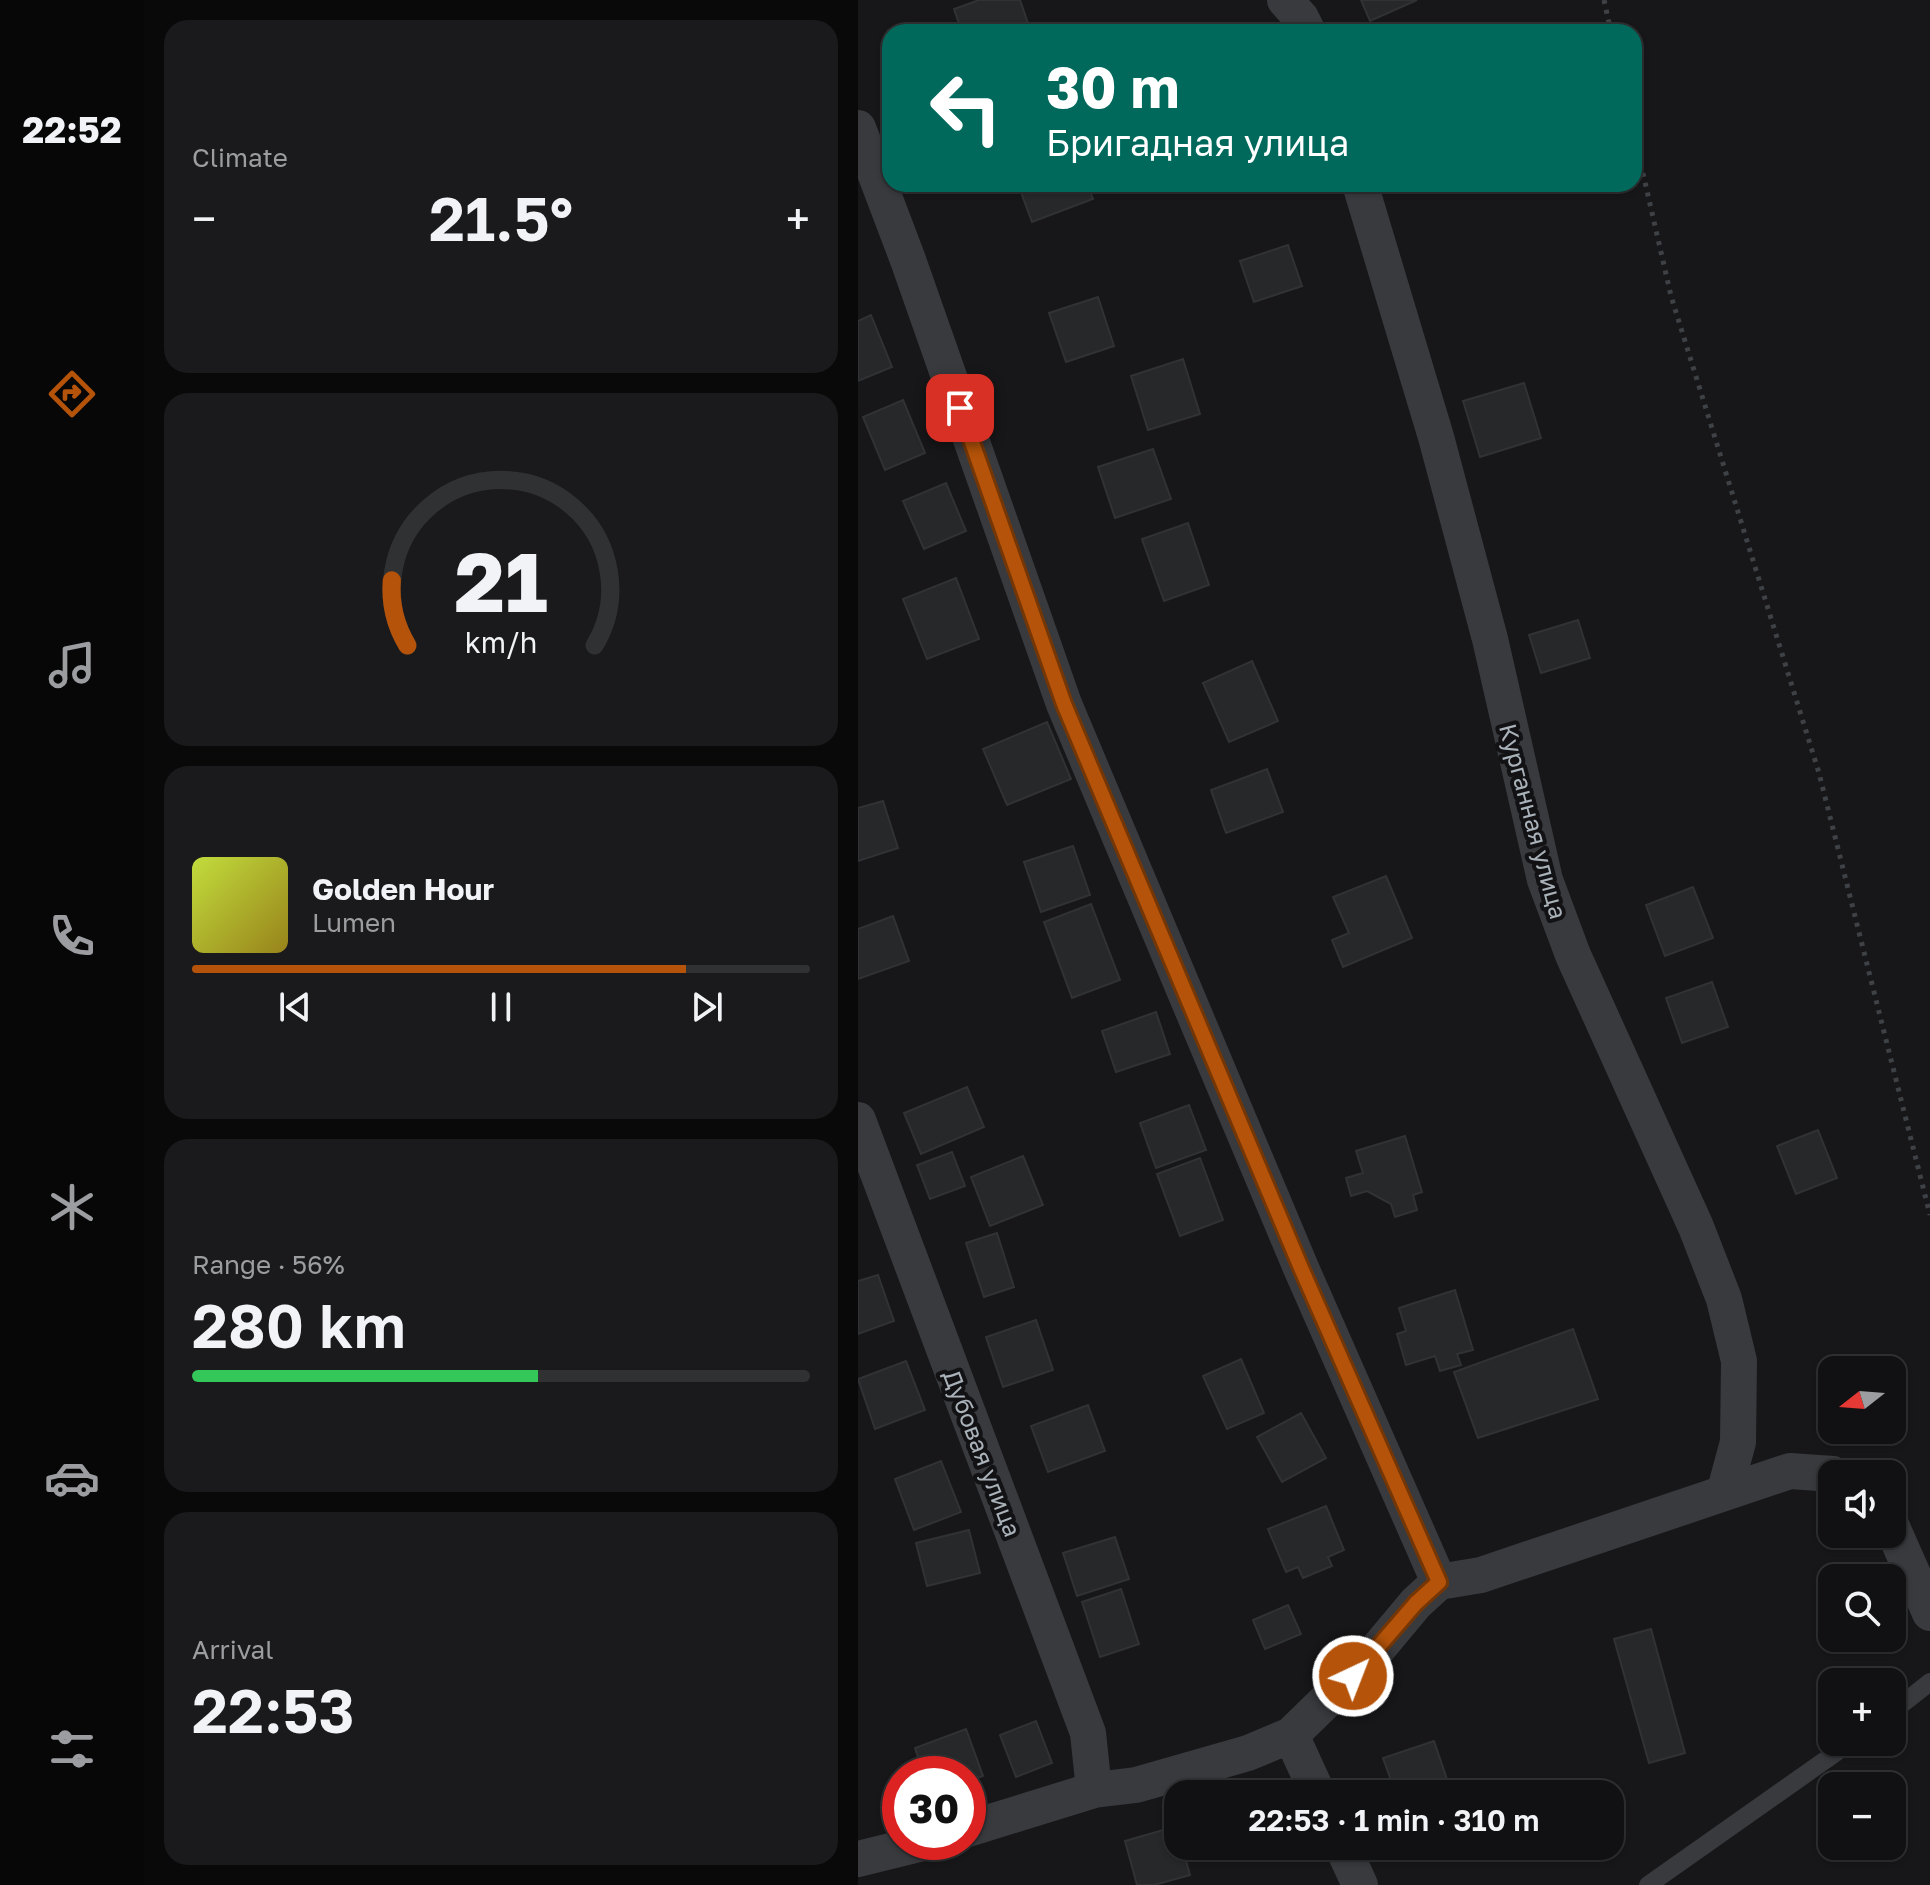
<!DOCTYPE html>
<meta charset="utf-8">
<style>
body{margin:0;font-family:"Golos Text",sans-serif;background:#1a1a1c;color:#f1f3f6;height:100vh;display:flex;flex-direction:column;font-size:30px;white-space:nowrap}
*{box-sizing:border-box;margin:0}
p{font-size:26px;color:#9c9da0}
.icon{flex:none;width:44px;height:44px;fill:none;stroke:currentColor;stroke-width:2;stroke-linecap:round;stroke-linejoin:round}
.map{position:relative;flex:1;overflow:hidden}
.side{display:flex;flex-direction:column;gap:20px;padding:20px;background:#09090a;width:714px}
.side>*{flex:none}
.banner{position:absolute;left:24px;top:24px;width:760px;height:168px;border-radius:24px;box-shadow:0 2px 6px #0004,0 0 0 2px #303133;background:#00695c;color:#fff;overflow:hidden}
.needle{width:52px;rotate:253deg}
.controls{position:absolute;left:960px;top:1356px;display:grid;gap:16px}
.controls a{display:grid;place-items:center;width:88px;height:88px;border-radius:16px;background:#111113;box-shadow:0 2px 6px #0004,0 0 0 2px #303133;font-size:40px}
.speed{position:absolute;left:24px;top:1756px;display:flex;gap:16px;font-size:40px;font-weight:700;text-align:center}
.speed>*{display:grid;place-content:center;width:104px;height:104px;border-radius:50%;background:#111113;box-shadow:0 2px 6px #0004,0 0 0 2px #303133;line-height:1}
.speed .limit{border:12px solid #d22;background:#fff;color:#111}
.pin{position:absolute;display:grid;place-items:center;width:68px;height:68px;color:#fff;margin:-34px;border-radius:16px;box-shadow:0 4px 12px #0006}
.me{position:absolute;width:88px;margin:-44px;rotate:43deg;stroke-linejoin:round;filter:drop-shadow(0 0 6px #0008)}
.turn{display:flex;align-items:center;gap:28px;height:168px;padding:0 32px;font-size:36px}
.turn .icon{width:104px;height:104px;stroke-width:2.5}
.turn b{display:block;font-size:56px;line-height:68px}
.big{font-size:60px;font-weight:600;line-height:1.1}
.side .tile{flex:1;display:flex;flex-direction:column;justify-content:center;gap:12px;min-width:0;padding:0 28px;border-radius:24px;background:#1a1a1c}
.side .dial{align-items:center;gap:0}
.dial svg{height:208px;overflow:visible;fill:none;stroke:#303133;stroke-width:7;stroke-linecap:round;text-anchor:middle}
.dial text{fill:#f1f3f6;stroke:none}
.song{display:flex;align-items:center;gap:24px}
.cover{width:96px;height:96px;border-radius:12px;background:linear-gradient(135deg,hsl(70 70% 55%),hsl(50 70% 35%))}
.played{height:8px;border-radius:4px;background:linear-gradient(90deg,#b45309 80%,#303133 80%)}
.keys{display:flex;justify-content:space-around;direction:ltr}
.heat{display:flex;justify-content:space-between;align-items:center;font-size:44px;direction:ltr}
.charge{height:12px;border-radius:6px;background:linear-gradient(90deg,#34c759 56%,#303133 0)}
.trip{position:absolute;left:306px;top:1780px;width:460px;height:80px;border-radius:24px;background:#111113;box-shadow:0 2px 6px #0004,0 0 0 2px #303133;font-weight:600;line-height:80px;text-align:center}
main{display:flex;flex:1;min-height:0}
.tabs{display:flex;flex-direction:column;width:144px;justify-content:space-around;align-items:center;background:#070708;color:#9c9da0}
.tabs .icon{width:56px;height:56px}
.tabs .current{color:#b45309}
.tabs b{font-size:36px;color:#f1f3f6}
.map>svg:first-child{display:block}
</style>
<main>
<nav class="tabs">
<b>22:52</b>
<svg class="icon current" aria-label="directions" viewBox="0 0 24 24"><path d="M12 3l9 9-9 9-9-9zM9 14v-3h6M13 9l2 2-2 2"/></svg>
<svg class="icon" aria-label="music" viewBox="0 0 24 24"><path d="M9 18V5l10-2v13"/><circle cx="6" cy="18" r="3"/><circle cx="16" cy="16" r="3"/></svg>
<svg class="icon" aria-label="phone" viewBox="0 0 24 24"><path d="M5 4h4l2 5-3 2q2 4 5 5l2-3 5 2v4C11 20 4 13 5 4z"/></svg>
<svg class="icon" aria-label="climate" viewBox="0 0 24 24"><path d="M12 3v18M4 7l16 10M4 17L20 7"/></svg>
<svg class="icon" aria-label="car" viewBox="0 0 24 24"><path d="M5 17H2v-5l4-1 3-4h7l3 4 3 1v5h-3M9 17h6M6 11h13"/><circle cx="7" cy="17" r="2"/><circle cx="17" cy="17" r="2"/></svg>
<svg class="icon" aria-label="filters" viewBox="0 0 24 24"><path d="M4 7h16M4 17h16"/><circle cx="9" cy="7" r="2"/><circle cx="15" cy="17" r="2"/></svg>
</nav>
<section class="side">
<div class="tile"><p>Climate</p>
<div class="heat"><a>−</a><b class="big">21.5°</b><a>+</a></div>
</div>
<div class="tile dial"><svg viewBox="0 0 100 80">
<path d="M14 69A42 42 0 1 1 86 69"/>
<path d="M14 69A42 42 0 0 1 8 44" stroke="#b45309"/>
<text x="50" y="56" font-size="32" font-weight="700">21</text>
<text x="50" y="72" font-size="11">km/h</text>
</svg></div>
<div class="tile">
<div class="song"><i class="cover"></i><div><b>Golden Hour</b><p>Lumen</p></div></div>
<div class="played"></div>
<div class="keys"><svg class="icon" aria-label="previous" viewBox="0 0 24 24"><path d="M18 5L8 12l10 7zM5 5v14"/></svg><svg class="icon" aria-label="pause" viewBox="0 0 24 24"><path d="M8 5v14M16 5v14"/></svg><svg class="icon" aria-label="next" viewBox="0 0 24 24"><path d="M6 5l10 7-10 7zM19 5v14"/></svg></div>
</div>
<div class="tile"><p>Range · 56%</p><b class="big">280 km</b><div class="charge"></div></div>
<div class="tile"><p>Arrival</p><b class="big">22:53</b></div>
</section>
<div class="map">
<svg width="1072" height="1885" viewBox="0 0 1072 1885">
<rect width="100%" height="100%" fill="#171719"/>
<path fill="#27282a" stroke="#313235" stroke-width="2" d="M121 0H162L173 32H104L96 9Z
M503 0H559L512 21Z
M160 184H229L235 199 174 222Z
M430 245 444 286 396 302 382 261Z
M240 297 256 346 208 362 191 313Z
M13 315 34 367 0 381V321Z
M325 359 342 414 290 430 273 376Z
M666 383 683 438 622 457 605 401Z
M45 400 67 453 27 470 5 417Z
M295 449 313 499 257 518 240 467Z
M88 483 108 531 66 549 45 501Z
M330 523 351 585 306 601 284 539Z
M98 578 121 639 69 659 45 599Z
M720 620 732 658 683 673 671 635Z
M394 661 420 721 371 742 345 683Z
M189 722 213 779 149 805 125 749Z
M409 769 425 812 368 833 353 790Z
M25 801 40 848 0 861V808Z
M215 846 232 895 183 912 166 862Z
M528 876 554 938 485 967 474 940 491 933 475 897Z
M835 887 855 938 807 956 788 905Z
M233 904 262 980 214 998 186 922Z
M35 916 51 961 0 979V929Z
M854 982 870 1027 824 1043 808 998Z
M298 1012 312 1054 258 1072 244 1031Z
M109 1087 126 1127 63 1154 46 1113Z
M331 1105 348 1150 298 1168 282 1123Z
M960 1130 979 1178 938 1194 919 1146Z
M547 1136 564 1192 555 1195 559 1210 537 1217 533 1204 509 1191 493 1196 488 1178 505 1173 498 1151Z
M94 1152 107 1186 72 1199 59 1165Z
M165 1156 185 1205 132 1226 113 1177Z
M342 1158 365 1220 322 1236 299 1174Z
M139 1233 156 1287 126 1297 108 1243Z
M20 1275 36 1321 0 1334V1281Z
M597 1290 615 1350 599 1354 603 1365 582 1371 577 1356 548 1365 539 1334 548 1331 541 1308Z
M178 1320 195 1370 145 1387 128 1337Z
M715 1329 740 1399 620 1438 596 1372Z
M383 1359 406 1413 369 1429 345 1376Z
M48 1361 67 1410 17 1429 0 1379Z
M230 1405 247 1451 190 1472 173 1426Z
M443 1413 468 1458 424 1482 399 1437Z
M83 1461 103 1512 56 1530 37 1479Z
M468 1506 486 1550 470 1557 474 1566 445 1578 440 1567 428 1572 410 1529Z
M111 1530 122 1573 69 1586 58 1543Z
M257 1537 271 1579 219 1596 205 1553Z
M263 1589 281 1644 242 1657 224 1602Z
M430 1605 443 1634 407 1649 395 1620Z
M793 1629 827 1753 791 1763 756 1639Z
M178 1721 194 1763 158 1777 142 1735Z
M108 1729 125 1776 110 1781V1774H66L57 1748Z
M576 1741 594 1794H538L525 1758Z
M319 1826 320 1846H324L332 1875 296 1885H279L267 1841Z"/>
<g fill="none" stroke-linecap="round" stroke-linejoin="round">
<path stroke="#3e4145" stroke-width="5" stroke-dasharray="4 6" stroke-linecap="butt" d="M746 0 753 32
M776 134 813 296 961 773 1072 1215"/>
<path stroke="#383a3e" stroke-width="18" d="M1034 1712 1072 1682
M790 1885 993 1742"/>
<path stroke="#383a3e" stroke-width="36" d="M427 0 443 18 450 32
M0 128 50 260 206 704 443 1268 581 1582 558 1603 512 1658 433 1735 390 1753 278 1785 236 1790 110 1829
M502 184 578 437 632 639 687 880 715 955 838 1227 866 1299 881 1361 880 1442 867 1490
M0 1120 230 1733 236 1790
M1034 1527 1072 1613
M581 1582 623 1575 932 1471 975 1474
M433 1735 460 1794
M484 1846 502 1885
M0 1859 69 1842"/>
</g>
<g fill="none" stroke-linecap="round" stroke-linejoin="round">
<g stroke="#753606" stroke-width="20">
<path id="route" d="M102 408 206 704 443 1268 581 1582 558 1603 495 1676"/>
</g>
<use href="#route" stroke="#b45309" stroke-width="14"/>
</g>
<g text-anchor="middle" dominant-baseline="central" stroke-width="8" stroke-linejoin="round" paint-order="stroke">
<g font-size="24" fill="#a9b1b9" stroke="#121214">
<text transform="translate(676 821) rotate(75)">Курганная улица</text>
<text transform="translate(125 1453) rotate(69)">Дубовая улица</text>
</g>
</g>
</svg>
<div class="controls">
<a><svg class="needle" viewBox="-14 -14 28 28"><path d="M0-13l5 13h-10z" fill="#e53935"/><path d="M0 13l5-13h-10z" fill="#9c9da0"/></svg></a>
<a><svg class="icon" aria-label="sound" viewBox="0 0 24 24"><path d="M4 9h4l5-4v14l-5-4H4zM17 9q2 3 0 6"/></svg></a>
<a><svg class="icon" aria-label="search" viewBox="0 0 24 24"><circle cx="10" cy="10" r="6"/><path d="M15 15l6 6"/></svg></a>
<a>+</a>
<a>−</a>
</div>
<div class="speed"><div class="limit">30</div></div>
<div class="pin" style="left:102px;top:408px;background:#d93025"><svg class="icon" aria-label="arrive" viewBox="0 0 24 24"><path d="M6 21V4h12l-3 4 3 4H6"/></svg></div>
<svg class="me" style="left:495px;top:1676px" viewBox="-20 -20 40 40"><circle r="17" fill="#b45309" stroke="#fff" stroke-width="3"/><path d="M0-11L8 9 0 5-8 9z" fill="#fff"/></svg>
<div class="trip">22:53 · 1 min · 310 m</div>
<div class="banner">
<div class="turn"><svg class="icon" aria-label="left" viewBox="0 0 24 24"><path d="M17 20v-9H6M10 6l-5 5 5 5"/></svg><div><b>30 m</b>Бригадная улица</div></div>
</div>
</div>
</main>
